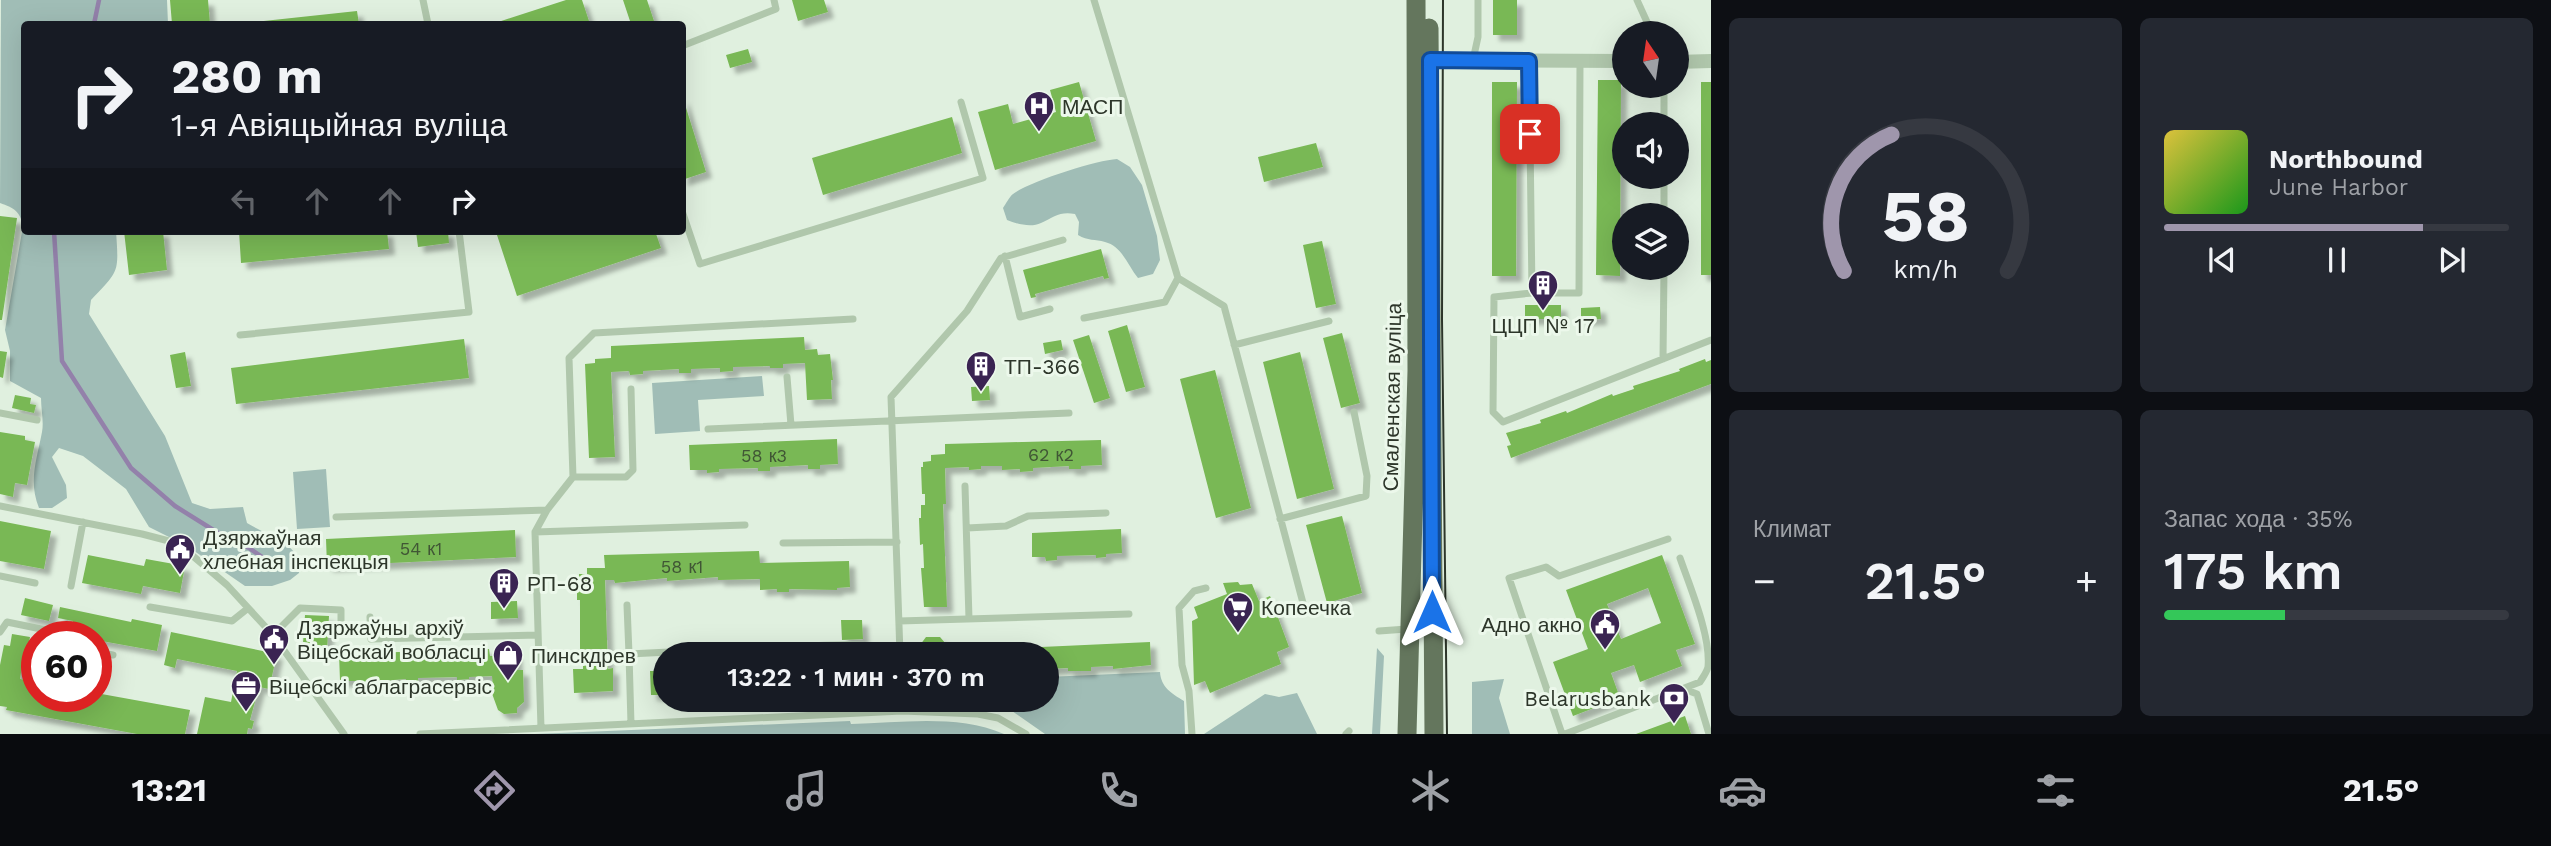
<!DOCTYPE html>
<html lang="ru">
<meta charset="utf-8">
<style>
body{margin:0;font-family:"Work Sans",sans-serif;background:#242831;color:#f1f3f6;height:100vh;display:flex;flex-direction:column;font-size:26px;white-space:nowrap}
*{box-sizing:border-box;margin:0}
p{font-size:23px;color:#9ea1a6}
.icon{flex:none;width:38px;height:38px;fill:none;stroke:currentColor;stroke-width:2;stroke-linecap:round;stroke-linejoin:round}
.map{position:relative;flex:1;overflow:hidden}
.details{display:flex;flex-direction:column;gap:18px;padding:18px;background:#0d0f14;width:840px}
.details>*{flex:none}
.banner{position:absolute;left:21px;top:21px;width:665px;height:214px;border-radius:7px;box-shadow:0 7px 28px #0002;background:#171b24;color:#f1f3f6;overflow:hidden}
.needle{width:46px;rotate:347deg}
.fabs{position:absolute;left:1612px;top:21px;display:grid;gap:14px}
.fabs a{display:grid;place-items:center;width:77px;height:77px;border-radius:50%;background:#171b24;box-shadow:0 7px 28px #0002;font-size:35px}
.speed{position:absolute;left:21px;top:621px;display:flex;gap:14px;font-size:35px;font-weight:700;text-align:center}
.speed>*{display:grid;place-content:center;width:91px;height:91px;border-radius:50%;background:#171b24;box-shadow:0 7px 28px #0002;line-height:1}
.speed .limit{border:10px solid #d22;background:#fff;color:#111}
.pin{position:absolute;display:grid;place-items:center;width:60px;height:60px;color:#fff;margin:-30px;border-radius:14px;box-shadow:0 4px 10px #0006}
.me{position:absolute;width:77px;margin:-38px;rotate:0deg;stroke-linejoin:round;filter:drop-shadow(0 0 5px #0008)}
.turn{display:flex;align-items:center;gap:24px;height:147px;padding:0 35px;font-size:32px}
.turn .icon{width:91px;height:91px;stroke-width:2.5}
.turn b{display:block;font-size:49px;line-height:60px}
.lanes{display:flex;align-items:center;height:66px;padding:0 35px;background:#0003;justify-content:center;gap:35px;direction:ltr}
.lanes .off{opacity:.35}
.big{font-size:52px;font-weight:600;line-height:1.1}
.details .tile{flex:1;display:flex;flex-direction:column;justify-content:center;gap:10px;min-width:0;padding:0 24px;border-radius:10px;background:#242831}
.details .dial{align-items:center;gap:0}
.dial svg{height:182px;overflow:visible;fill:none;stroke:#363941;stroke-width:7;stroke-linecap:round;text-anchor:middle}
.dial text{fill:#f1f3f6;stroke:none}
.song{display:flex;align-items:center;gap:21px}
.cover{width:84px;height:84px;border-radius:10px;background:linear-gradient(135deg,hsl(50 70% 55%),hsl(120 70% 35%))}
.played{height:7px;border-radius:4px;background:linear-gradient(90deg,#9f96ac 75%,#363941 75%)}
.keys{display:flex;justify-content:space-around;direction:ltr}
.heat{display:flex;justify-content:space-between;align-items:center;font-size:38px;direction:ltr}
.charge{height:10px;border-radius:5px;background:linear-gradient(90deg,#34c759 35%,#363941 0)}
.details .tiles{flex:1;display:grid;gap:18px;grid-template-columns:repeat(2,1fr)}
.trip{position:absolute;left:653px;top:642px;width:406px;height:70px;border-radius:35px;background:#171b24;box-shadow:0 7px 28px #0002;font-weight:600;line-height:70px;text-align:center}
.dock{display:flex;height:112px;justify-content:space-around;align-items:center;background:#090b0e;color:#9ea1a6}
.dock .icon{width:49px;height:49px}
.dock .selected{color:#9f96ac}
.dock b{font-size:32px;color:#f1f3f6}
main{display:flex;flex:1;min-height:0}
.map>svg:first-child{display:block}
</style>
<main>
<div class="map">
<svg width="1711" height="734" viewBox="0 0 1711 734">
<defs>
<filter id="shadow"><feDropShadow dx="6" dy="6" stdDeviation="2" flood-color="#0004"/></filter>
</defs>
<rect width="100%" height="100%" fill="#e0f0df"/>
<path fill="#a0bdb6" d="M1 0H167L168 24H24V231H116C119 274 119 270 91 300L89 314 165 436 192 503 210 509 243 507 247 523C269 537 302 542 299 573L290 580 272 586H245L187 546 149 527 126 489 83 456 59 448 52 457 66 485 67 498 52 508H39C28 481 37 459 42 432 44 422 41 409 41 398L10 381V351L5 330 23 226C20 211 14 208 0 203Z
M1117 159 1130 167 1142 185 1157 236 1160 260 1153 274 1138 278C1128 266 1122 246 1105 242 1095 239 1088 241 1078 235L1079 222 1075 214C1060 211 1054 217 1041 223 1031 228 1017 224 1007 220L1003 208C1006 204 1009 197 1013 194 1028 182 1097 160 1117 159Z
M762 376 764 396 698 400 700 431 655 434 652 383Z
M326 469 330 527 297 529 293 472Z
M1377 648 1384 656 1380 734H1372Z
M1160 672C1161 687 1171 693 1184 701L1185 734H1045L1012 711 970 700H1046L1047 677Z
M1504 679 1499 698 1510 734H1472V682Z
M1297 693 1317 734H1204L1265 694 1279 697Z
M850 721 851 724C901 723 957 714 1004 734H535Z"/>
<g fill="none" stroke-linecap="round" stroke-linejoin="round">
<path stroke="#9381aa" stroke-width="4.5" d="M94 24 99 0
M54 231 62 361 131 468 175 506 223 536 249 548 277 567"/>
</g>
<path fill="#79b855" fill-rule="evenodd" filter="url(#shadow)" d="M170 0H208L210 24H172Z
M566 0H582L590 24H492Z
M623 0H647L655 24H631Z
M792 0H824L828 12 798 21Z
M1493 0H1517V35H1493Z
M357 11 359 24H245V23Z
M748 49 752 62 730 68 726 55Z
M1598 80H1621L1620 276 1596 275Z
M1079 82 1096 141 995 170 978 112 1008 104 1013 124 1056 112 1050 90Z
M1492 82H1517L1516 276H1492Z
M1701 82H1711V275H1701Z
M683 98 706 172 682 180V99Z
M952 117 962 153 823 195 812 158Z
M1316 143 1323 167 1264 182 1258 157Z
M0 216 17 218 2 320H0Z
M124 231H163L167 270 129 275Z
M239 231H387L389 249 241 263Z
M416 231H448L449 243 418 247Z
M509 231H655L661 248 517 296 497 235Z
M1322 241 1336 304 1316 308 1303 245Z
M1101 249 1109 278 1104 279 1103 276 1035 294 1036 297 1031 298 1023 270Z
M1525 305H1561V319H1525Z
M1600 307 1601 319 1581 320V308Z
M1127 325 1145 387 1126 392 1108 331Z
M1342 333 1360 403 1341 408 1323 338Z
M1089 335 1110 398 1094 403 1073 340Z
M804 337 805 350 817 349 818 355 830 354 833 380H831L832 399 807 400 805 363 783 364V368H770V366L733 367V371L720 372V368L691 369V373H679V369L643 371V374L630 375 629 371 611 372 615 457 589 458 585 364 595 363V359L611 358V346Z
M464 339 469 378 236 404 231 368Z
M1061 340 1063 350 1045 354 1043 343Z
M0 351 7 352 3 378 0 377Z
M185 352 191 386 176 388 170 355Z
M1300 352 1334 489 1297 499 1263 362Z
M1705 359 1706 362 1711 360V384L1511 458 1507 446 1511 445 1506 433 1531 426 1541 423 1540 420 1566 411 1567 413 1612 394 1613 396 1634 389 1633 386 1680 371 1679 369Z
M1215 370 1251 508 1216 518 1180 379Z
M989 386 990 400 972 401 971 387Z
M15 395 31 398 30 404 36 405 34 413 12 408Z
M0 432 25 436V440L35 442 27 485 15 483 13 497 0 494Z
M837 439 838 464 820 465V469H808V465L770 467V471H758V468L719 469V472L707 473V470H690L689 445Z
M1101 440 1102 465 1081 466V469H1069V466L1033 468V471L1020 472V469L1002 470V466H981V469L969 470V467L945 468 946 504H943L947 607H924L921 568H924L923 544 920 545 919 518H921V505H925V494H922L921 467H923V462L931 461V455L945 454V444Z
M1342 516 1362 593 1327 603 1306 525Z
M0 521 51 531 44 569 0 561Z
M1121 529 1122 553 1106 554V557L1096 558V555L1057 556V560L1046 561 1045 557H1032V533Z
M515 530 516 557 327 566 326 539Z
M759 551 760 563 849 561 850 587 837 588V590L789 589V592H777V589L760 590V579L718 580V577L667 581V578L615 583 614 580H605L608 669 613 668V691L574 693 573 669H583V649H580V600H577V587H579V574H587V568H605L604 555Z
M88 555 144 566 146 559 185 566 180 593 143 586 141 594 82 583Z
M1662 555 1695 644 1676 650 1682 666 1640 682 1634 665 1611 673 1620 698 1573 716 1553 662 1588 649 1566 590ZM1648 588 1661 623 1621 639 1607 604Z
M1238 582 1240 585 1252 584 1259 601 1270 596 1289 647 1277 652 1281 664 1210 693 1205 681 1194 685 1192 621 1198 618 1194 607 1227 594 1223 583Z
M25 598 53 605 49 621 21 615Z
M517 601 518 618 491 619V602Z
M60 607 131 622 132 619 162 625 157 651 96 640V637L70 635 73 621 58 618Z
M305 615 329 616 327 650 310 649 303 643Z
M841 620H862L863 639 842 640Z
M171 632 277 654 269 689 259 687 250 720 254 721 252 729 248 728 247 734H197L205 697 231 702 237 671 177 659 175 668 164 665Z
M12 634 30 637 28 649 37 650V669L22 666 20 679 37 682V696H96V693L190 710 185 734H137L6 710 7 707 0 706V665L4 645 10 646Z
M926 637H940L952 651 1150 642 1151 665 1113 669V666L1091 667V671H1068V668L1046 669V654H920V645Z
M489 649 490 656H495V652L516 654 517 670H523L524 702 517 708V713L504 714 498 710 490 688H493L492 676 469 677V679L457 680V677L418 678V681L406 682V679L356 683V681H340L339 654Z
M650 671H665V695H651Z
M1685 716 1691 734H1636Z"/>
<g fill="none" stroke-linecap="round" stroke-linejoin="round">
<path stroke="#b0c7ac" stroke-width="7" d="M423 0 428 24
M1094 0 1178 278 1224 306 1303 603
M1637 0 1652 33
M682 46 776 9 774 0
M1473 60 1478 37V0
M1529 61 1532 293H1579L1580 61
M1664 124V86
M682 211 700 264 983 178 961 102
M1664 215V177
M1005 256 1020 317 1050 309
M1532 293 1494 297 1493 412 1503 422 1711 340
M1084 318 1165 302 1178 278
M240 335 469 312 459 231
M1234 345 1329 321
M1663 359 1664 268
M787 377 791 425
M0 413 37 420
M708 429 1069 413
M573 477H626L633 470 631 389
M965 486 969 619
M0 506 142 534 169 541 187 551 227 585 273 635 344 734
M336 517 547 510
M1280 519 1366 496 1367 476 1354 412
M967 528 1006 526 1028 516 1106 513
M535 532 745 525
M783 543 897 542
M0 576 35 583
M71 586 83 522
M627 605 629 654
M150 607 232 621 247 609
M370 617 371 639 538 635
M899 621 1129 614
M1379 631 1407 629
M0 632 7 622 51 631 55 637
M273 635 300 608 341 610V631
M96 652 113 655
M804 654V646C835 646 869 640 898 654
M900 654 891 397 967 311 1001 258 1063 240
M1684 689 1697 694 1709 734
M901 700 902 711
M631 724 629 654 770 647
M541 728 535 532 547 510 573 477 569 358 594 333 853 319
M420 734 902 711 978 714 998 718 1026 734
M1192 734 1189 691 1182 665 1179 608 1194 591 1206 588
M1346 734 1349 731
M1562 734 1509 578 1546 567 1559 576 1668 539
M1565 734 1700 682C1703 677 1707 672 1708 667 1711 636 1690 587 1680 558"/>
<path stroke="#b0c7ac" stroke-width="14" d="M1421 60 1624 61
M1676 62 1711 61"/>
<path stroke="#64765d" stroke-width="19" d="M1429 28 1434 734
M1407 734 1417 371 1416 0"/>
<path stroke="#2d362a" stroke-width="2" d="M1443 0 1442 319 1447 734"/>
</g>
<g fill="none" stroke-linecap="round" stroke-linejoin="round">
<g stroke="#114b97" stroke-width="18">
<path id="route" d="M1432 612 1430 60 1529 61 1530 134"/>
</g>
<use href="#route" stroke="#1a73e8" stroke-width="12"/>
</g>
<defs>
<g id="hospital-pin" transform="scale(1.575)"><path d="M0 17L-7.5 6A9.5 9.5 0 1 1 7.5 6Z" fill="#3a2452" stroke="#ecf8eb"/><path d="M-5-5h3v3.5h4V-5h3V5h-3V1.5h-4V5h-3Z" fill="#fff"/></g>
<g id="building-pin" transform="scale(1.575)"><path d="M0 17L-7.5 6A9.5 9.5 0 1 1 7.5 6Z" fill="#3a2452" stroke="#ecf8eb"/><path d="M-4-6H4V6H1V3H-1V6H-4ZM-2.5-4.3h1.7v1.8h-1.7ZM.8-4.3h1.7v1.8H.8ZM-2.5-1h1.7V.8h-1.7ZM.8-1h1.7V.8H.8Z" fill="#fff"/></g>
<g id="civic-pin" transform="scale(1.575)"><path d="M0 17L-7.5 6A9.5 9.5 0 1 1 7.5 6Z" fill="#3a2452" stroke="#ecf8eb"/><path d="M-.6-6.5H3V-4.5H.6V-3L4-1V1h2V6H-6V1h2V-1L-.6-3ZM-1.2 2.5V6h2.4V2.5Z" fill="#fff"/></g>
<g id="supermarket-pin" transform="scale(1.575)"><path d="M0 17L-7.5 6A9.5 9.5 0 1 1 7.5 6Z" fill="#3a2452" stroke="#ecf8eb"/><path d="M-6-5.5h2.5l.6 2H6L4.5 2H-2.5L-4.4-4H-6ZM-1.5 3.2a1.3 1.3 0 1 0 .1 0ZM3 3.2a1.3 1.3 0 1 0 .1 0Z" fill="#fff"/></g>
<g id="shop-pin" transform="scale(1.575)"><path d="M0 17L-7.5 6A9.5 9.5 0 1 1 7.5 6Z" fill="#3a2452" stroke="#ecf8eb"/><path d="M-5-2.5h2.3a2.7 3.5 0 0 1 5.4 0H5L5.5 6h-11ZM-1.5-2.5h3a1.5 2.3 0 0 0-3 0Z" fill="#fff"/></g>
<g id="office-pin" transform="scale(1.575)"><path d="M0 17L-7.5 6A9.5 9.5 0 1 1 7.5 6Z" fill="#3a2452" stroke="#ecf8eb"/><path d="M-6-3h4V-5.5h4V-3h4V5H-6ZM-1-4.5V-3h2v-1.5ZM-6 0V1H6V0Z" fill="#fff"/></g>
<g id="bank-pin" transform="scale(1.575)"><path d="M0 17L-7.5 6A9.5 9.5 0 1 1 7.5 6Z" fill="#3a2452" stroke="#ecf8eb"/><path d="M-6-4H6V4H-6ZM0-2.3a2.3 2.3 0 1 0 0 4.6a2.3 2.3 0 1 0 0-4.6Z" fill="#fff"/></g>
</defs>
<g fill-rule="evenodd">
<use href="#hospital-pin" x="1039" y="106"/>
<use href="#building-pin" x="1543" y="285"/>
<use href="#building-pin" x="981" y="366"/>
<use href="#civic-pin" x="180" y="549"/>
<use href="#building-pin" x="504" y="583"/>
<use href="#supermarket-pin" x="1238" y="607"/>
<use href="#civic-pin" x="1605" y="624"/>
<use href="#civic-pin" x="274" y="639"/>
<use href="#shop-pin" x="508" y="655"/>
<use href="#office-pin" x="246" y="686"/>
<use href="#bank-pin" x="1674" y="698"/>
</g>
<g text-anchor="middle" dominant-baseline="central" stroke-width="6" stroke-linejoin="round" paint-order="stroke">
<g font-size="18" fill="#405635">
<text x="1051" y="454">62 к2</text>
<text x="764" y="455">58 к3</text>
<text x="421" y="548">54 к1</text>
<text x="682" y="566">58 к1</text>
</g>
<g font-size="21" fill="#2d362a" stroke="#ecf8eb" text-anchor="start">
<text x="1062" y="106">МАСП</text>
<text x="1543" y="325" text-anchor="middle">ЦЦП № 17</text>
<text x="1004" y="366">ТП-366</text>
<text x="203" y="537">Дзяржаўная<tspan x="203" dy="24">хлебная інспекцыя</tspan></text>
<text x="527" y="583">РП-68</text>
<text x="1261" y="607">Копеечка</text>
<text x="1582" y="624" text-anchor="end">Адно акно</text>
<text x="297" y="627">Дзяржаўны архіў<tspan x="297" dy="24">Віцебскай вобласці</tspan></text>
<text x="531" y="655">Пинскдрев</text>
<text x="269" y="686">Віцебскі аблаграсервіс</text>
<text x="1651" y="698" text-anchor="end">Belarusbank</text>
</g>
<g font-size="21" fill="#2d362a" stroke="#ecf8eb">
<text transform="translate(1392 397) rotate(-89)">Смаленская вуліца</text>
</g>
</g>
</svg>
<div class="fabs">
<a><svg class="needle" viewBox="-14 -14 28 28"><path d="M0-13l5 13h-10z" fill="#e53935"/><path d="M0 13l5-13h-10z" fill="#9ea1a6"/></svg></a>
<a><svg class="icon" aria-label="sound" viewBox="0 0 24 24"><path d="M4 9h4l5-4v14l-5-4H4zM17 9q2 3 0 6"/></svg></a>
<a><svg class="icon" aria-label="layers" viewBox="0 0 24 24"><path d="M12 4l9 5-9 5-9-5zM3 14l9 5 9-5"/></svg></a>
</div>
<div class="speed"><div class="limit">60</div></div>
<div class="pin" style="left:1530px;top:134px;background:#d93025"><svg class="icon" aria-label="arrive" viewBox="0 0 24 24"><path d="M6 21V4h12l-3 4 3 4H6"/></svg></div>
<svg class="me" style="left:1432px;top:612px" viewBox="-20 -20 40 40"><path d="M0-17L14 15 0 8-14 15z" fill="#1a73e8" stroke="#fff" stroke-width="4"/></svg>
<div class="trip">13:22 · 1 мин · 370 m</div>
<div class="banner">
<div class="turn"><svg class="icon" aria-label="right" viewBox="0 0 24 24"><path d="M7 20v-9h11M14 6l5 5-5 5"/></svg><div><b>280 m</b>1-я Авіяцыйная вуліца</div></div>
<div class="lanes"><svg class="icon off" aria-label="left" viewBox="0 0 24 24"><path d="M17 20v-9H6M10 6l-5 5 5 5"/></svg><svg class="icon off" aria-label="ahead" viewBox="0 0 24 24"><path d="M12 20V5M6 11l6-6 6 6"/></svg><svg class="icon off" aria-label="ahead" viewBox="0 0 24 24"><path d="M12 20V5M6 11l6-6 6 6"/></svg><svg class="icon" aria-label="right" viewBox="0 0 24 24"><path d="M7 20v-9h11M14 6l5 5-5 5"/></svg></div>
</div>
</div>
<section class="details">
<div class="tiles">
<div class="tile dial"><svg viewBox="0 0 100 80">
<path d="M14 69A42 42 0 1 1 86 69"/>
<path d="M14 69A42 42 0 0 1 35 9" stroke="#9f96ac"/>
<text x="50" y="56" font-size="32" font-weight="700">58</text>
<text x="50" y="72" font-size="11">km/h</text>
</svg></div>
<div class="tile">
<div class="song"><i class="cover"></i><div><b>Northbound</b><p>June Harbor</p></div></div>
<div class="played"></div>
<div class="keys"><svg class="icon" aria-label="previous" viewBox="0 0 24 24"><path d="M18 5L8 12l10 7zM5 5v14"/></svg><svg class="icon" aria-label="pause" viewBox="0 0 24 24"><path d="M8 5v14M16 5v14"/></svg><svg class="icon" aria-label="next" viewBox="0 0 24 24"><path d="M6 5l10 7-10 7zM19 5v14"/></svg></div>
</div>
<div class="tile"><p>Климат</p>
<div class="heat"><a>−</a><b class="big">21.5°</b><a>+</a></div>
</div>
<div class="tile"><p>Запас хода · 35%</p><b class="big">175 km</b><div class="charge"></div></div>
</div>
</section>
</main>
<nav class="dock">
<b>13:21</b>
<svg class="icon selected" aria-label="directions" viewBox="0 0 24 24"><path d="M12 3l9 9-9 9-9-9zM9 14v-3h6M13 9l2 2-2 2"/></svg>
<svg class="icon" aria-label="music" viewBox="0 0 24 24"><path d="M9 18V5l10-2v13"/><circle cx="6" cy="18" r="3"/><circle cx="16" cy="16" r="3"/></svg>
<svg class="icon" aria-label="phone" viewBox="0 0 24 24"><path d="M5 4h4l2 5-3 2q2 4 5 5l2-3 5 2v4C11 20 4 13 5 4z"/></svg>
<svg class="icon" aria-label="climate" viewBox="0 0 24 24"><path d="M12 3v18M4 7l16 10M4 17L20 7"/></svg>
<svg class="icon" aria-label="car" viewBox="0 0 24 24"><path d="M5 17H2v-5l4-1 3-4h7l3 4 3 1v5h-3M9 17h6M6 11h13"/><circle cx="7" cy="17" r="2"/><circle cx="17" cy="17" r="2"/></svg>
<svg class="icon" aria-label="filters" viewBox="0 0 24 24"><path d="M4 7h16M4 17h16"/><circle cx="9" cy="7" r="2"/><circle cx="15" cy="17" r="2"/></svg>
<b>21.5°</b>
</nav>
